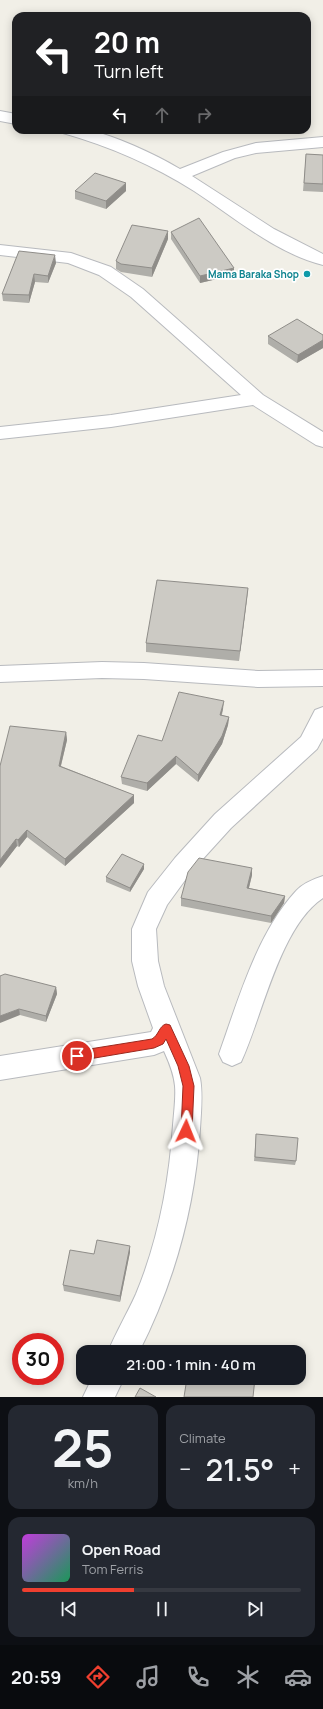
<!DOCTYPE html>
<meta charset="utf-8">
<style>
body{margin:0;font-family:Manrope,sans-serif;background:#242831;color:#f1f3f6;height:100vh;display:flex;flex-direction:column;font-size:15px;white-space:nowrap}
*{box-sizing:border-box;margin:0}
p{font-size:13px;color:#9ea1a6}
.icon{flex:none;width:22px;height:22px;fill:none;stroke:currentColor;stroke-width:2;stroke-linecap:round;stroke-linejoin:round}
.map{position:relative;height:1397px;overflow:hidden}
.side{display:flex;flex-direction:column;gap:8px;padding:8px;background:#0d0f14;flex:1}
.side>*{flex:none}
.banner{position:absolute;left:12px;top:12px;width:299px;height:122px;border-radius:12px;box-shadow:0 2px 10px #0003;background:#202124;color:#fff;overflow:hidden}
.speed{position:absolute;left:12px;top:1333px;display:flex;gap:8px;font-size:20px;font-weight:700;text-align:center}
.speed>*{display:grid;place-content:center;width:52px;height:52px;border-radius:50%;background:#171b24;box-shadow:0 2px 10px #0003;line-height:1}
.speed .limit{border:6px solid #d22;background:#fff;color:#111}
.pin{position:absolute;display:grid;place-items:center;width:34px;height:34px;color:#fff;margin:-17px;border:2px solid #fff;border-radius:50%;box-shadow:0 1px 4px #0007}
.me{position:absolute;width:44px;margin:-22px;rotate:2deg;stroke-linejoin:round;filter:drop-shadow(0 0 3px #0008)}
.turn{display:flex;align-items:center;gap:14px;height:84px;padding:0 16px;font-size:18px}
.turn .icon{width:52px;height:52px;stroke-width:2.5}
.turn b{display:block;font-size:28px;line-height:34px}
.lanes{display:flex;align-items:center;height:38px;padding:0 16px;background:#0003;justify-content:center;gap:20px;direction:ltr}
.lanes .off{opacity:.35}
.big{font-size:30px;font-weight:600;line-height:1.1}
.side .card{flex:1;display:flex;flex-direction:column;justify-content:center;gap:6px;min-width:0;padding:0 14px;border-radius:12px;background:#242831}
.side .dial{align-items:center;gap:0}
.dial b{font-size:52px;line-height:1}
.song{display:flex;align-items:center;gap:12px}
.cover{width:48px;height:48px;border-radius:6px;background:linear-gradient(135deg,hsl(290 70% 55%),hsl(150 70% 35%))}
.played{height:4px;border-radius:2px;background:linear-gradient(90deg,#ef3f2f 40%,#363941 40%)}
.keys{display:flex;justify-content:space-around;direction:ltr}
.heat{display:flex;justify-content:space-between;align-items:center;font-size:22px;direction:ltr}
.side .tiles{flex:1;display:grid;gap:8px;grid-template-columns:1fr 1fr}
.card:last-child{grid-column:span 2}
.trip{position:absolute;left:76px;top:1345px;width:230px;height:40px;border-radius:12px;background:#171b24;box-shadow:0 2px 10px #0003;font-weight:600;line-height:40px;text-align:center}
.dock{display:flex;height:64px;justify-content:space-around;align-items:center;background:#090b0e;color:#9ea1a6}
.dock .icon{width:28px;height:28px}
.dock .on{color:#ef3f2f}
.dock b{font-size:18px;color:#f1f3f6}
.map>svg:first-child{display:block}
</style>
<div class="map">
<svg width="323" height="1397" viewBox="0 0 323 1397">
<rect width="100%" height="100%" fill="#f1efe7"/>
<g fill="none" stroke-linecap="round" stroke-linejoin="round">
<g stroke="#b8babe" stroke-width="2">
<path id="minor" d="M0 111 16 114V124L0 121Z
M60 130C68 130 77 129 85 130 111 133 158 156 180 169L223 152 256 143 323 137V147L256 153 235 158 192 176 274 229 323 254V265C275 253 234 217 194 191 153 165 109 146 63 133Z
M0 245 71 253 111 267 143 289 263 395 323 432V447L316 445 253 405 111 427 0 439V427L111 415 241 395 131 297 99 275 68 263 0 255Z
M102 662 144 663 258 671 323 670V686L258 687 144 679 102 678 0 682V666Z
M323 707V738L317 749 231 828 191 872 167 905 156 929 158 961 164 986 200 1078C203 1094 201 1112 200 1129 195 1207 174 1283 139 1352H108C116 1332 127 1314 136 1294 158 1241 169 1183 173 1125 174 1112 176 1098 175 1086 174 1074 169 1062 164 1051L154 1055 0 1080V1056L151 1032 153 1028 138 986 132 961V929L148 892 175 858 215 814 301 737 315 710Z
M323 876V898C280 926 262 1017 241 1062L232 1066 223 1062 219 1054C238 1001 257 933 296 891 303 883 314 879 323 876Z
M92 1378H124L115 1397H83Z"/>
</g>
<use href="#minor" fill="#fff" fill-rule="evenodd"/>
</g>
<path fill="#afaea9" d="M306 154 323 155V192L303 191Z
M75 191H126L106 209 75 199Z
M171 232 234 275 200 283 171 239Z
M168 239 152 277 121 272 116 269V261Z
M19 251 56 263 48 283 35 282 29 303 3 301 2 294Z
M323 335V348L297 363 268 344V336Z
M248 588 247 598 239 661 146 652V643Z
M223 709 222 715 229 717 228 725 222 744 198 782 176 764 147 791 122 784 121 777 162 741Z
M66 732 67 740 61 766 134 795V803L65 866 27 837 19 847 17 846 0 868Z
M252 868V875L249 888 285 896 284 903 271 923 181 906V898Z
M144 869 130 892 106 882V877Z
M0 976 56 987 57 994 46 1022 20 1015Z
M256 1134 296 1161 295 1165 254 1161Z
M130 1246V1252L120 1302 64 1291 63 1285 94 1254Z"/>
<path fill="#8f8d89" d="M126 183V191L106 209V201Z
M168 231V239L152 277V268Z
M55 255 56 263 48 283V276Z
M234 268V275L200 283V276Z
M34 274 35 282 29 303V295Z
M323 340V348L297 363 298 355Z
M248 588 247 598 239 661 240 651Z
M224 701 223 709 219 723 220 715Z
M229 717 228 725 222 744 198 782V775Z
M66 732 67 740 59 773V766Z
M176 756V764L147 791V783Z
M134 795V803L65 866V859Z
M27 830V837L19 847 18 840Z
M16 839 17 846 0 868V860Z
M144 864V869L130 892V888Z
M252 868V875L247 895V888Z
M285 896 284 903 271 923V916Z
M56 987 57 994 46 1022V1016Z
M19 1009 20 1015 0 1023V1016Z
M130 1246V1252L120 1302V1296Z"/>
<path fill="#cccac4" stroke="#8f8d89" d="M306 154 323 155V184L304 183Z
M95 173 126 183 106 201 75 191Z
M199 218 234 268 200 276 171 232Z
M132 225 168 231 152 268 121 264 116 261Z
M19 251 55 255 48 276 34 274 29 295 2 294Z
M297 319 323 335V340L298 355 268 336Z
M157 580 248 588 240 651 146 643Z
M179 692 224 701 220 715 229 717 222 736 198 775 176 756 147 783 121 777 138 735 162 741Z
M10 726 66 732 59 766 134 795 65 859 27 830 18 840 16 839 0 860V766Z
M122 854 144 864 130 888 106 877Z
M199 858 252 868 247 888 285 896 271 916 181 898 188 872Z
M5 974 56 987 46 1016 19 1009 0 1016V976Z
M256 1134 298 1138 296 1161 255 1157Z
M97 1240 130 1246 120 1296 63 1285 70 1250 94 1254Z
M192 1349 211 1352H192Z
M187 1378H255L253 1397H184Z
M140 1388 156 1397H135Z"/>
<path fill="#ef3f2f" stroke="#9b291f" d="M166 1024 170 1025 189 1066 194 1086 192 1131 190 1134 186 1136 182 1134 181 1131 183 1086 178 1066 166 1039 163 1044 154 1048 77 1061 73 1059 71 1056 73 1052 77 1051 152 1039C159 1035 159 1026 166 1024Z"/>
<circle fill="#0f9aa8" stroke="#fff" stroke-width="1.5" cx="307" cy="274" r="4"/>
<g text-anchor="middle" dominant-baseline="central" stroke-width="3.5" stroke-linejoin="round" paint-order="stroke">
<g font-size="10" font-weight="bold" fill="#0d838f" stroke="#fff" text-anchor="end">
<text x="299" y="274">Mama Baraka Shop</text>
</g>
</g>
</svg>
<div class="speed"><div class="limit">30</div></div>
<div class="pin" style="left:77px;top:1056px;background:#d93025"><svg class="icon" aria-label="arrive" viewBox="0 0 24 24"><path d="M6 21V4h12l-3 4 3 4H6"/></svg></div>
<svg class="me" style="left:186px;top:1131px" viewBox="-20 -20 40 40"><path d="M0-17L14 15 0 8-14 15z" fill="#ef3f2f" stroke="#fff" stroke-width="4"/></svg>
<div class="trip">21:00 · 1 min · 40 m</div>
<div class="banner">
<div class="turn"><svg class="icon" aria-label="left" viewBox="0 0 24 24"><path d="M17 20v-9H6M10 6l-5 5 5 5"/></svg><div><b>20 m</b>Turn left</div></div>
<div class="lanes"><svg class="icon" aria-label="left" viewBox="0 0 24 24"><path d="M17 20v-9H6M10 6l-5 5 5 5"/></svg><svg class="icon off" aria-label="ahead" viewBox="0 0 24 24"><path d="M12 20V5M6 11l6-6 6 6"/></svg><svg class="icon off" aria-label="right" viewBox="0 0 24 24"><path d="M7 20v-9h11M14 6l5 5-5 5"/></svg></div>
</div>
</div>
<section class="side">
<div class="tiles">
<div class="card dial"><b>25</b><p>km/h</p></div>
<div class="card"><p>Climate</p>
<div class="heat"><a>−</a><b class="big">21.5°</b><a>+</a></div>
</div>
<div class="card">
<div class="song"><i class="cover"></i><div><b>Open Road</b><p>Tom Ferris</p></div></div>
<div class="played"></div>
<div class="keys"><svg class="icon" aria-label="previous" viewBox="0 0 24 24"><path d="M18 5L8 12l10 7zM5 5v14"/></svg><svg class="icon" aria-label="pause" viewBox="0 0 24 24"><path d="M8 5v14M16 5v14"/></svg><svg class="icon" aria-label="next" viewBox="0 0 24 24"><path d="M6 5l10 7-10 7zM19 5v14"/></svg></div>
</div>
</div>
</section>
<nav class="dock">
<b>20:59</b>
<svg class="icon on" aria-label="directions" viewBox="0 0 24 24"><path d="M12 3l9 9-9 9-9-9zM9 14v-3h6M13 9l2 2-2 2"/></svg>
<svg class="icon" aria-label="music" viewBox="0 0 24 24"><path d="M9 18V5l10-2v13"/><circle cx="6" cy="18" r="3"/><circle cx="16" cy="16" r="3"/></svg>
<svg class="icon" aria-label="phone" viewBox="0 0 24 24"><path d="M5 4h4l2 5-3 2q2 4 5 5l2-3 5 2v4C11 20 4 13 5 4z"/></svg>
<svg class="icon" aria-label="climate" viewBox="0 0 24 24"><path d="M12 3v18M4 7l16 10M4 17L20 7"/></svg>
<svg class="icon" aria-label="car" viewBox="0 0 24 24"><path d="M5 17H2v-5l4-1 3-4h7l3 4 3 1v5h-3M9 17h6M6 11h13"/><circle cx="7" cy="17" r="2"/><circle cx="17" cy="17" r="2"/></svg>
</nav>
